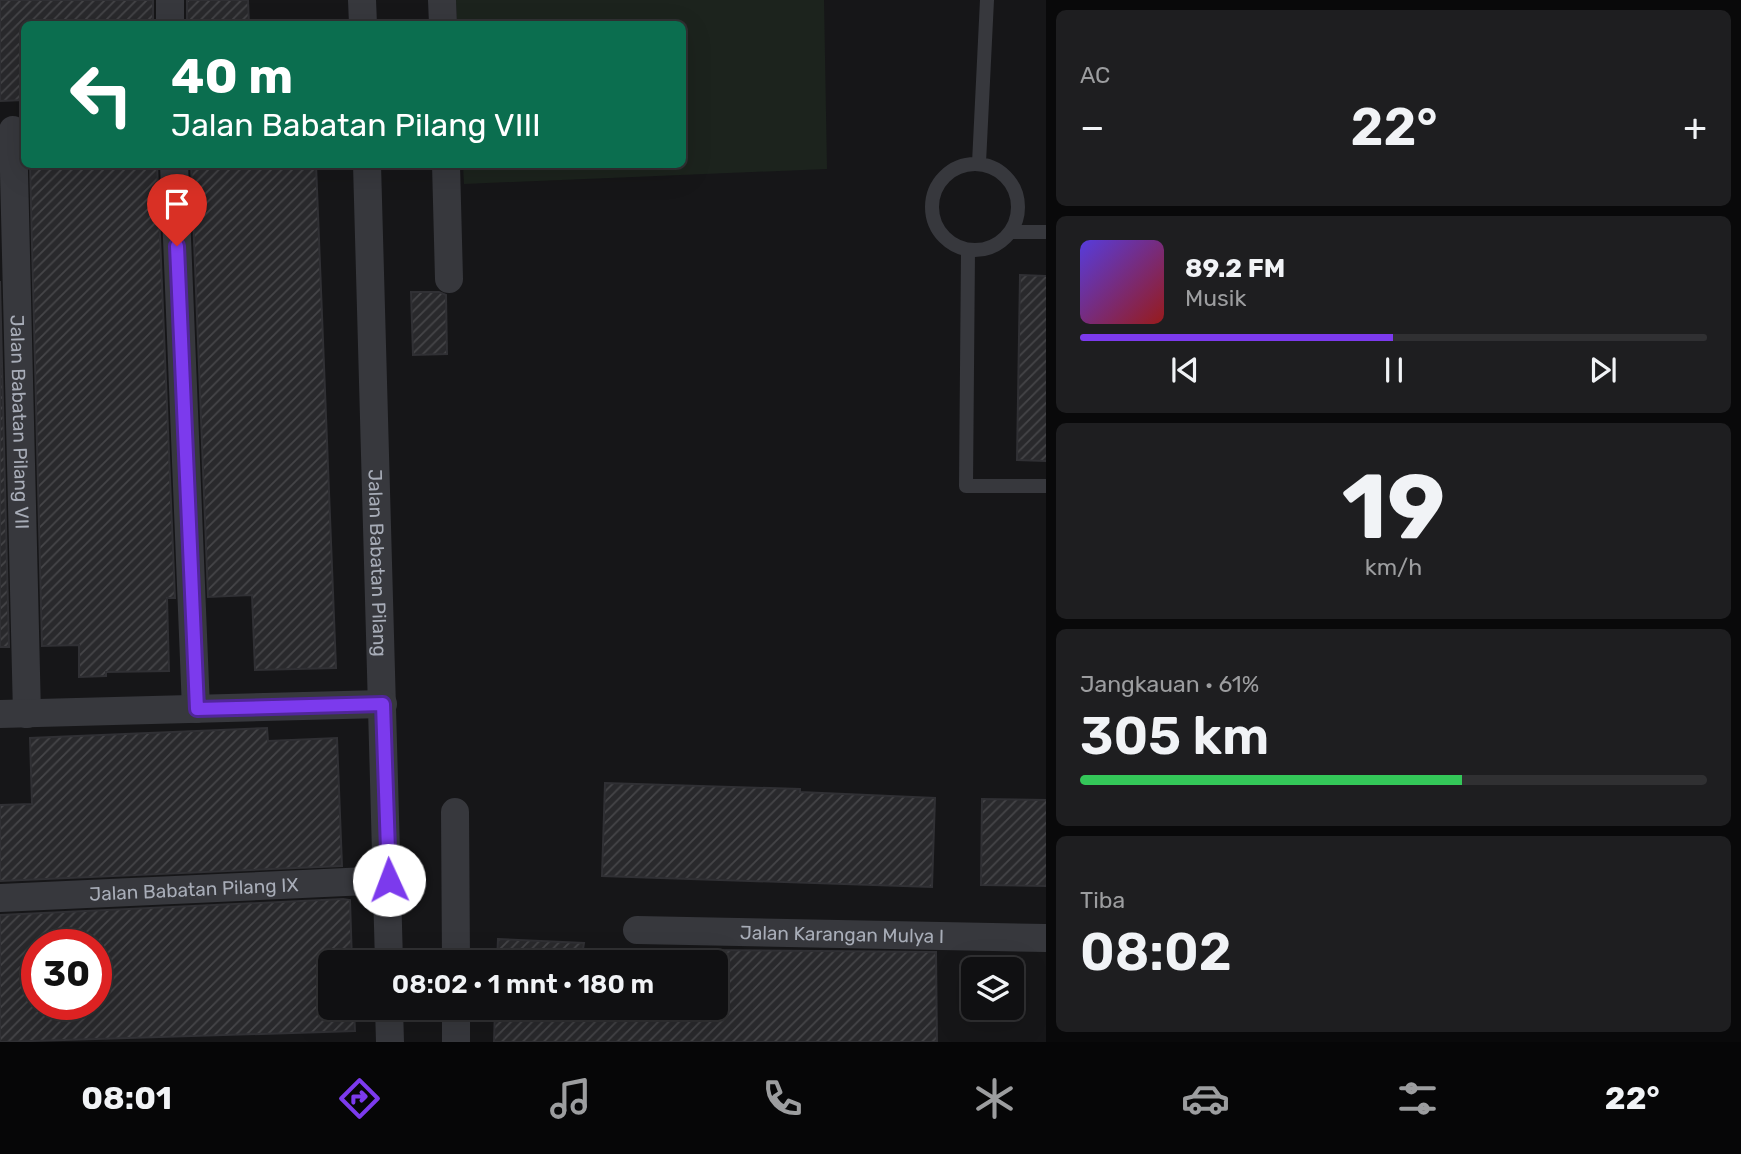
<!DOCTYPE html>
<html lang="id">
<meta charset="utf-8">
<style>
body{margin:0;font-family:Rubik,sans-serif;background:#1e1e20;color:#f1f3f6;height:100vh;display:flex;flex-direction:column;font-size:26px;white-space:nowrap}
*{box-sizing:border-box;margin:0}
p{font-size:23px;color:#9c9d9f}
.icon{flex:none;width:38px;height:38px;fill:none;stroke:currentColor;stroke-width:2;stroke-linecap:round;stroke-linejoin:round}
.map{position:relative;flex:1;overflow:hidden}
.sheet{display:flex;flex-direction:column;gap:10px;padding:10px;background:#09090a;width:695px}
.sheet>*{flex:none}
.top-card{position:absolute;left:21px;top:21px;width:665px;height:147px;border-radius:10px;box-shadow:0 7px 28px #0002,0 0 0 2px #303032;background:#0b6e4f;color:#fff;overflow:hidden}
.buttons{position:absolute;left:961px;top:957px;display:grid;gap:14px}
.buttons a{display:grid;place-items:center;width:63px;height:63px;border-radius:10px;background:#101012;box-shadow:0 7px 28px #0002,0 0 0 2px #303032;font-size:35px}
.speed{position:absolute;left:21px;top:929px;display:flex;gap:14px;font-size:35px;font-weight:700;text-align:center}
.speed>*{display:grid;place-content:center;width:91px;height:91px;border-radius:50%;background:#101012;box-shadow:0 7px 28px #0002,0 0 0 2px #303032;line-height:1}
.speed .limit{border:10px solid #d22;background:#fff;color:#111}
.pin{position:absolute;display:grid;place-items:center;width:60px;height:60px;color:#fff;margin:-72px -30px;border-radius:50% 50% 50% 0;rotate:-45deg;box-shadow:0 0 7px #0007}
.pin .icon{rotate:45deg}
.me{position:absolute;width:77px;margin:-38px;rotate:358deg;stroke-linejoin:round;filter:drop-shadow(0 0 5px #0008)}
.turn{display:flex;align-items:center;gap:24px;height:147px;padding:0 35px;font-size:32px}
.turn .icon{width:91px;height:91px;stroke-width:2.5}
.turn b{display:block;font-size:49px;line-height:60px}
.big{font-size:52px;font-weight:600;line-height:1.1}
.sheet .widget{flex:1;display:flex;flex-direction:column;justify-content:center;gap:10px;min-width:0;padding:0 24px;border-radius:10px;background:#1e1e20}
.sheet .dial{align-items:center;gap:0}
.dial b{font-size:91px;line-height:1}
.song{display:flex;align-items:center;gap:21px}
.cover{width:84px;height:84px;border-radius:10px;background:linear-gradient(135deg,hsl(250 70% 55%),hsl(0 70% 35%))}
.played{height:7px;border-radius:4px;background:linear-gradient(90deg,#7c3aed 50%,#303032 50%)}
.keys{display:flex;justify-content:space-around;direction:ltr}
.heat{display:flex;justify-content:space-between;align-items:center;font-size:38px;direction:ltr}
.charge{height:10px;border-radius:5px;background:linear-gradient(90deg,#34c759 61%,#303032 0)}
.trip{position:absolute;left:318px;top:950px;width:410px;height:70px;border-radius:10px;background:#101012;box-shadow:0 7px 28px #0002,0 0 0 2px #303032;font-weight:600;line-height:70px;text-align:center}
.dock{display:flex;height:112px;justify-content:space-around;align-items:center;background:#060607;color:#9c9d9f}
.dock .icon{width:49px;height:49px}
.dock .current{color:#7c3aed}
.dock b{font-size:32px;color:#f1f3f6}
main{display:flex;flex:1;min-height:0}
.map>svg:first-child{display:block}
</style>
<main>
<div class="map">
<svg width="1047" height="1042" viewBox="0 0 1047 1042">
<defs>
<pattern id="building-hatch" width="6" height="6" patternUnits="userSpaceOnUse" patternTransform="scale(1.75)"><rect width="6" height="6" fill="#29292c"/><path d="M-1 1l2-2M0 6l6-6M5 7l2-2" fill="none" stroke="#454548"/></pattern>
</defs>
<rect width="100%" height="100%" fill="#161618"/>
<path fill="#1c231d" d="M456 0H824L827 169 464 184 463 165 682 164V24H457Z"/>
<path fill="url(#building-hatch)" stroke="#303034" stroke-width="2" fill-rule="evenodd" d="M0 0H153V24H24V100L0 101Z
M187 0H248L249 24H187Z
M30 164H157L175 598H167L169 671 106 672V676L79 677V645L42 646Z
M191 164H316L336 668 255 670 252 595 208 597Z
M1020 275 1047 276V461L1017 460Z
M0 281 9 647H0Z
M411 292H439L446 295 447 354 413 355Z
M267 728 268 741 337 738 342 866 0 881V805L32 804 30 738Z
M605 783 800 789V792L935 798 932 887 602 876Z
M982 799 1047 800V886L981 885Z
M343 899 350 900 352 962H331V1008H354L355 1031 0 1042V915ZM37 945H96V1004H37Z
M498 939 584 943 583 949 936 952 937 1042H494L495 1008H716V962H497Z"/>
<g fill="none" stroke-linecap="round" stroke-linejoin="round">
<path stroke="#37383d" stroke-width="14" d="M979 163 987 0
M932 207a43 43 0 1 1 86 0a43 43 0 1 1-86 0Z
M1012 232H1047
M968 251 966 486H1047"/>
<g stroke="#37383d" stroke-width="28">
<path d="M170 0V24"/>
<path d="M362 0 363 24"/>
<path d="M442 0 443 24"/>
<path id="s1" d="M13 130 27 714"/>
<path d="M174 164 196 709"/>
<path id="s2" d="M367 164 389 962"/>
<path d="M446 164 449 279"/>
<path d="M0 714 383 704"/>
<path d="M455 812 456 962"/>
<path id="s3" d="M0 898 389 880"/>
<path id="s4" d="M637 930 1047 938"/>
<path d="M389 1008 390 1042"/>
<path d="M456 1008V1042"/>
</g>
</g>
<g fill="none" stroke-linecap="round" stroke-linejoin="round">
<g stroke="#51269a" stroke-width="18">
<path id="route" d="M177 246 197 709 383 704 389 880"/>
</g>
<use href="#route" stroke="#7c3aed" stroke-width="12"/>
</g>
<g text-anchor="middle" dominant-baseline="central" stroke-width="7" stroke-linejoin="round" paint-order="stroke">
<g font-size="19" fill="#a8adb8" stroke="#111113">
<text stroke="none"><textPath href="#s1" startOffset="292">Jalan Babatan Pilang VII</textPath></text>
<text stroke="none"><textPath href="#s2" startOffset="399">Jalan Babatan Pilang</textPath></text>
<text stroke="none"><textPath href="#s3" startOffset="194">Jalan Babatan Pilang IX</textPath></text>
<text stroke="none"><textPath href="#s4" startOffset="205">Jalan Karangan Mulya I</textPath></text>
</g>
</g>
</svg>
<div class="buttons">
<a><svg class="icon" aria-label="layers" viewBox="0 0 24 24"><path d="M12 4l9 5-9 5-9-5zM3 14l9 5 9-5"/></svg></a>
</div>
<div class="speed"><div class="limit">30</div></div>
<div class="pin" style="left:177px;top:246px;background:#d93025"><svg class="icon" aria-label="arrive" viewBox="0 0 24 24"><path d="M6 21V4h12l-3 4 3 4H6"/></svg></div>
<svg class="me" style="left:389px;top:880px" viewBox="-20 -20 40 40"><circle r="19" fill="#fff"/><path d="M0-13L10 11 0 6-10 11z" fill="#7c3aed"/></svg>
<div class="trip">08:02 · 1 mnt · 180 m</div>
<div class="top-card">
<div class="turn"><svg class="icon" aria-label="left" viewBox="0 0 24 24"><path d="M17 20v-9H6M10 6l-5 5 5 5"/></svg><div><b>40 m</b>Jalan Babatan Pilang VIII</div></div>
</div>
</div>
<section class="sheet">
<div class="widget"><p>AC</p>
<div class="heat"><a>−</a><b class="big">22°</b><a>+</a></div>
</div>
<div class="widget">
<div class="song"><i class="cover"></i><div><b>89.2 FM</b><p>Musik</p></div></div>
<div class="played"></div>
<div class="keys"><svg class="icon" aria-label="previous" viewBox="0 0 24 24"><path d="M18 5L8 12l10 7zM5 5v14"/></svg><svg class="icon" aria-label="pause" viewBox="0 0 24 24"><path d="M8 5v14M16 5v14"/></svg><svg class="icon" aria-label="next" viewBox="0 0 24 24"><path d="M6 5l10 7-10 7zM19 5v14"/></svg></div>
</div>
<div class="widget dial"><b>19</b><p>km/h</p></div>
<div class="widget"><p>Jangkauan · 61%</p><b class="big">305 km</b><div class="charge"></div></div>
<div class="widget"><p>Tiba</p><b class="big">08:02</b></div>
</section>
</main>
<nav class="dock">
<b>08:01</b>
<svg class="icon current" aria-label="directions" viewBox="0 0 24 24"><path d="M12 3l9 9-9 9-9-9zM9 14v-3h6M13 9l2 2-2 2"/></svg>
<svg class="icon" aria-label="music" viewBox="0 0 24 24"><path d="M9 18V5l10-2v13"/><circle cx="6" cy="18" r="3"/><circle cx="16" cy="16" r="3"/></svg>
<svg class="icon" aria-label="phone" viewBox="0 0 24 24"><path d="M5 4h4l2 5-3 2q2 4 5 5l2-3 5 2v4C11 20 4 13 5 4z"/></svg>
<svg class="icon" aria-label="climate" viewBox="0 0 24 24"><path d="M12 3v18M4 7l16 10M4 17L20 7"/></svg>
<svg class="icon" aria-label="car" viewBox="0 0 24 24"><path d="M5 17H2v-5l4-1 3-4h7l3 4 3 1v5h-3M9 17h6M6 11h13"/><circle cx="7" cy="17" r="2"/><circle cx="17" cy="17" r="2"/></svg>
<svg class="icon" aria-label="filters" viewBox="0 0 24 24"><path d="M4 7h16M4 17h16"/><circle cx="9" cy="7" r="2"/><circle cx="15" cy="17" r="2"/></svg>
<b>22°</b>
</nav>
